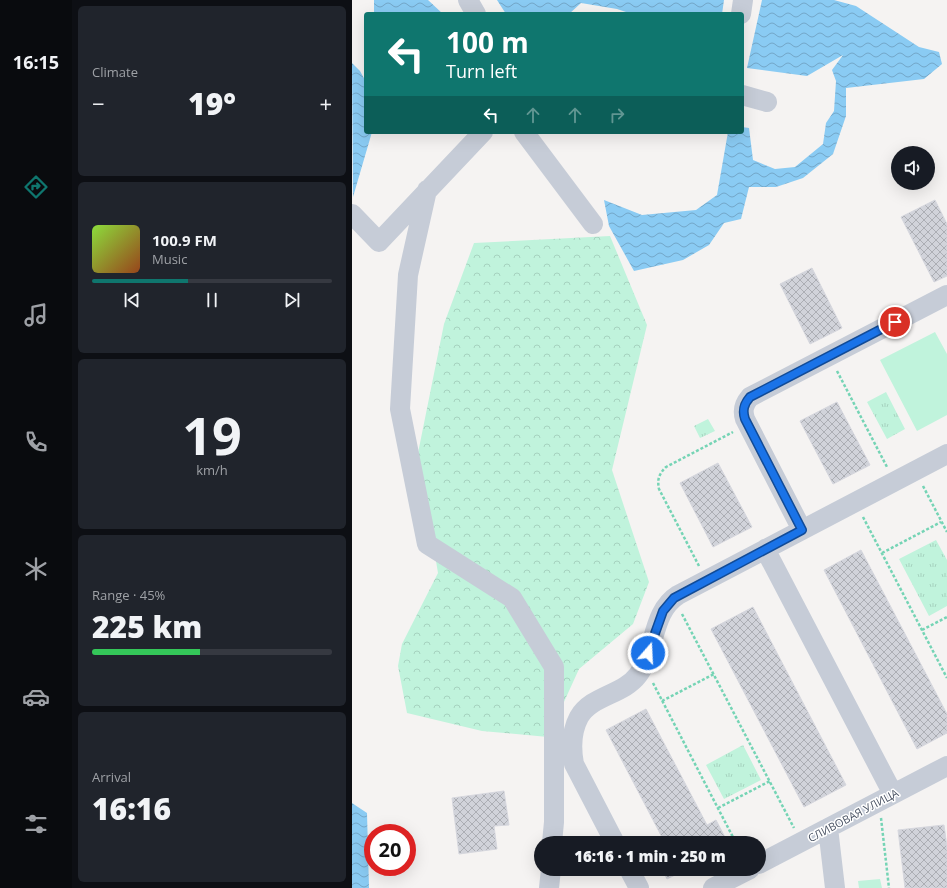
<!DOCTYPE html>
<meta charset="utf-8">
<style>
body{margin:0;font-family:"Open Sans",sans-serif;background:#20242c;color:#f1f3f6;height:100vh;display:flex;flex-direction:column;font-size:15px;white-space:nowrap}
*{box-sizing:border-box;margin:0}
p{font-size:13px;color:#9ea1a6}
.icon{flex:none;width:22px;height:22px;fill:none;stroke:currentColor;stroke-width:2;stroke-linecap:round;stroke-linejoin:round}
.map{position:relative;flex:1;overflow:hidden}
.details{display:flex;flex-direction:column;gap:6px;padding:6px;background:#0d0f14;width:280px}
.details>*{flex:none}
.guide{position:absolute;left:12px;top:12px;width:380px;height:122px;border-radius:4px;box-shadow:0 4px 16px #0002;background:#0f766e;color:#fff;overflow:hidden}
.controls{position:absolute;left:539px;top:146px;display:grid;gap:8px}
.controls a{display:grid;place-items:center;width:44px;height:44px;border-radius:50%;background:#171b24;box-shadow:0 4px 16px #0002;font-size:20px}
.speed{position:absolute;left:12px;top:824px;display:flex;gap:8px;font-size:20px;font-weight:700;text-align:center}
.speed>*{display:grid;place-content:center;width:52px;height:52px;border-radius:50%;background:#171b24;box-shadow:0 4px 16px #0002;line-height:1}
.speed .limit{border:6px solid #d22;background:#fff;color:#111}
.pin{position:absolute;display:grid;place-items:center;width:34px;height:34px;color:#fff;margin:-17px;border:2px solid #fff;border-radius:50%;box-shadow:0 1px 4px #0007}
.me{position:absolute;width:44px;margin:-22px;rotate:19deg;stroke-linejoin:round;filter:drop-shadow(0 0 3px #0008)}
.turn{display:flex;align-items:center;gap:14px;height:84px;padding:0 16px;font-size:18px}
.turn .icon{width:52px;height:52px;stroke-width:2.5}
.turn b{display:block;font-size:28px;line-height:34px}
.lanes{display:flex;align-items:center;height:38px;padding:0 16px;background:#0003;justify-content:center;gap:20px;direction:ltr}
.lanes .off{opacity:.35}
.big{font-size:30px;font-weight:800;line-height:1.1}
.details .card{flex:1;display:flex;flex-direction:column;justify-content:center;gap:6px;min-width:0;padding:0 14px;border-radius:6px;background:#20242c}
.details .dial{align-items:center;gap:0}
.dial b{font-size:52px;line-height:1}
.song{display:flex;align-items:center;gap:12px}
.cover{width:48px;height:48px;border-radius:6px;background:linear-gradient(135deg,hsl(90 70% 55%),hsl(20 70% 35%))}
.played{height:4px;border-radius:2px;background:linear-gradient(90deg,#0f766e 40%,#363941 40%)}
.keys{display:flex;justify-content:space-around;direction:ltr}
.heat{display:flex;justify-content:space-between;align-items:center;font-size:22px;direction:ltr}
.charge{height:6px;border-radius:3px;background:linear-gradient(90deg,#34c759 45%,#363941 0)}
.trip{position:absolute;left:182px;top:836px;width:232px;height:40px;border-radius:20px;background:#171b24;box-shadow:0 4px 16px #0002;font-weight:800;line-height:40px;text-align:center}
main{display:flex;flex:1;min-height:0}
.menu{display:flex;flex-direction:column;width:72px;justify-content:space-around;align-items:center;background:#090b0e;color:#9ea1a6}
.menu .icon{width:28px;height:28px}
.menu .selected{color:#0f766e}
.menu b{font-size:18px;color:#f1f3f6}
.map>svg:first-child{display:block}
</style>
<main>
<nav class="menu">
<b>16:15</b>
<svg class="icon selected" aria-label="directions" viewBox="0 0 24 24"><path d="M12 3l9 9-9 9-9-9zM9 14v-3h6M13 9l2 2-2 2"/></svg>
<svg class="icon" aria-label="music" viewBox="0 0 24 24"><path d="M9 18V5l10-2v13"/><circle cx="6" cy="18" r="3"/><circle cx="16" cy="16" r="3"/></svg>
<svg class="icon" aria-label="phone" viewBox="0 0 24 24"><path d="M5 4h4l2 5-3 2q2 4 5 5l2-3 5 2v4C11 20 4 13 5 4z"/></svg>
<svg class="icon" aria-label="climate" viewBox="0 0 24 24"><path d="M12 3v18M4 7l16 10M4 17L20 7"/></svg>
<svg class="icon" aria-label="car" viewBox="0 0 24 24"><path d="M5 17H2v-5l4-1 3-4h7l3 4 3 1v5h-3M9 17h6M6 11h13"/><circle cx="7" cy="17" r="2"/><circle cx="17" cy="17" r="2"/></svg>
<svg class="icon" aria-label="filters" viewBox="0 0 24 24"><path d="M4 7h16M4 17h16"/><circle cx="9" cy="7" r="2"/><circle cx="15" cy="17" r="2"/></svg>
</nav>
<section class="details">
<div class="card"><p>Climate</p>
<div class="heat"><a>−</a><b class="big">19°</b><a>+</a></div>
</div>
<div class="card">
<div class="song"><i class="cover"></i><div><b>100.9 FM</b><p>Music</p></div></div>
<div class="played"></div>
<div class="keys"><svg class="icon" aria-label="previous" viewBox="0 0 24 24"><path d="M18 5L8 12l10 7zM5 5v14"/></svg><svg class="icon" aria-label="pause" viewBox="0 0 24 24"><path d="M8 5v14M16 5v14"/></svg><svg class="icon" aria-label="next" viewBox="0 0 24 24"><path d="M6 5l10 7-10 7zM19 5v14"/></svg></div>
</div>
<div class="card dial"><b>19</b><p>km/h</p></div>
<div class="card"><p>Range · 45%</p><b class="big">225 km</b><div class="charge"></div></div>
<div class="card"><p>Arrival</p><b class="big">16:16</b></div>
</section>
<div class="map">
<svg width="595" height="888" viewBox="0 0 595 888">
<defs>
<pattern id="forest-crowns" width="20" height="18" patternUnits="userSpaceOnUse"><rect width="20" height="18" fill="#c0f3dc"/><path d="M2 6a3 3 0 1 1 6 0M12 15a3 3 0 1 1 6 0" fill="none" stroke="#a6d2bf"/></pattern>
<pattern id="park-tufts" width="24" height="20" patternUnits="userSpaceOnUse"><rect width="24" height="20" fill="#c0f3dc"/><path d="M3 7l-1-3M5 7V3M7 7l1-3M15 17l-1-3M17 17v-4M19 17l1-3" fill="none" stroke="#a6d2bf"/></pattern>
<pattern id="water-waves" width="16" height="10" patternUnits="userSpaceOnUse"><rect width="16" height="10" fill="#8acbf3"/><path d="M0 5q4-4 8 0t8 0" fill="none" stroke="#73a7c8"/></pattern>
<pattern id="building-cross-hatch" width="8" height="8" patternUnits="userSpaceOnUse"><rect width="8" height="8" fill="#d1d3da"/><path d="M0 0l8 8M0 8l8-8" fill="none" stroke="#acaeb4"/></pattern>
</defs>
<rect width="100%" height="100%" fill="#f5f3f2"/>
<path fill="url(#forest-crowns)" d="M258 236 295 325 260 470 297 582 281 624 227 669 196 737 130 731 55 713 46 666 50 644 86 573 66 453 92 324 122 243Z"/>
<path fill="url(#park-tufts)" d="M534 392 553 429 535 439 515 402Z
M356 419 363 431 348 438 342 426Z
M584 540 595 560V606L577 616 547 559Z
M391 745 409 780 372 799 354 765Z"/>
<path fill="#c0f3dc" d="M583 332 595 354V415L565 431 528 360Z
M528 879 530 888H507L506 881Z"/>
<path fill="url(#water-waves)" d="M22 0H76L91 14H22Z
M145 0H372L370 14H280L265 9 229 3 217 14H154Z
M410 0H482L504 6 567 47 587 52 590 64 572 79 494 88V116L481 154 451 178 424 187H397L389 219 372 223 357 245 331 260 282 271 257 226 252 200 290 215 344 210 365 195 376 132H390V127L397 128 401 160 423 169 443 167 471 144 474 123 482 111 484 81 480 70 491 55 455 76 395 68Z
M0 63 8 71 14 82V132H20L1 197Z
M0 803 15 813 17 888H0Z"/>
<path fill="url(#building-cross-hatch)" stroke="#d6d7de" d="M583 200 595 224V276L582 282 549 217Z
M460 268 490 328 458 344 428 284Z
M485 402 518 465 481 484 448 421Z
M366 463 400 527 361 547 328 483Z
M509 550 595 714V733L565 749 472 570Z
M401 607 494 785 452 807 359 629Z
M294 709 355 825 364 820 376 843H313L254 730Z
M152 791 157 825 142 826 145 849 107 854 100 798Z
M592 825 595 847V888H553L546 830Z
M310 869H335L315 879Z"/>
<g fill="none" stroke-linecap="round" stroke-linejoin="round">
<path stroke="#75d4b5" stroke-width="2.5" stroke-dasharray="3 2" stroke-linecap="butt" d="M485 371 535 467
M571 486 595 532
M511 517 595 678
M530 553 589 522
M347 566 307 489C305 479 307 474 314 467L381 432
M330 614 442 828
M570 630 595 617
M301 683 384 843
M310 701 362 674
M366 808 418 781
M529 818 537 888"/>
<path stroke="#c6ccd7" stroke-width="20" d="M116 0 124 14
M389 14 391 0
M390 95 415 102
M172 132 241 224
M75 190 56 275 48 409 75 544 160 598 202 667V822L200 843
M0 214 27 242 131 132
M450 530 393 419C390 410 392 404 398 397L595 295
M413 549 541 794
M476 828 483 888
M263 843 222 764C219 748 219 732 227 717 240 695 271 695 286 675 304 651 299 612 326 595L595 454
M407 864 595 766
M277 869 287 888
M197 888 199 869
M361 888 398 869"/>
</g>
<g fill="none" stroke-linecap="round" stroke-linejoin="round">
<g stroke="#114b97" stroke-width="10">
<path id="route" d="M296 653 311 611 322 598 450 530 393 419C390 410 392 404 398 397L543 322"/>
</g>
<use href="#route" stroke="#1a73e8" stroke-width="7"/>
</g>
<g text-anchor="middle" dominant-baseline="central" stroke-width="3" stroke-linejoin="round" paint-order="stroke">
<g font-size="11" fill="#485162" stroke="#fff">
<text transform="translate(501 815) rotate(-28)">СЛИВОВАЯ УЛИЦА</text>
</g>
</g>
</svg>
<div class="controls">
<a><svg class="icon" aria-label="sound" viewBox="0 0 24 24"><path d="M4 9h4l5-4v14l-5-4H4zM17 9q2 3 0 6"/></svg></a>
</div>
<div class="speed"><div class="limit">20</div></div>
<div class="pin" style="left:543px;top:322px;background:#d93025"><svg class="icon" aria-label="arrive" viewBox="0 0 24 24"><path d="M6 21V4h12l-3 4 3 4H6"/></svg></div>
<svg class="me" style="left:296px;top:653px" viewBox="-20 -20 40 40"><circle r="17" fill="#1a73e8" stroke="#fff" stroke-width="3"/><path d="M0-11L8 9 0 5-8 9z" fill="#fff"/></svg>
<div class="trip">16:16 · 1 min · 250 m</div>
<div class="guide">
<div class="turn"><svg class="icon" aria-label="left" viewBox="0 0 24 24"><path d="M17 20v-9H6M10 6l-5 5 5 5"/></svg><div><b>100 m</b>Turn left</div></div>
<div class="lanes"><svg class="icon" aria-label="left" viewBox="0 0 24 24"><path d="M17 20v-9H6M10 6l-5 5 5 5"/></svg><svg class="icon off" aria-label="ahead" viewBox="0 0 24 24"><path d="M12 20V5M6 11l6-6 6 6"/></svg><svg class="icon off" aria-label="ahead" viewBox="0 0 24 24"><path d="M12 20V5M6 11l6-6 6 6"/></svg><svg class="icon off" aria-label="right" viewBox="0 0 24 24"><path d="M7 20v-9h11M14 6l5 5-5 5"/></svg></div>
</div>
</div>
</main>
